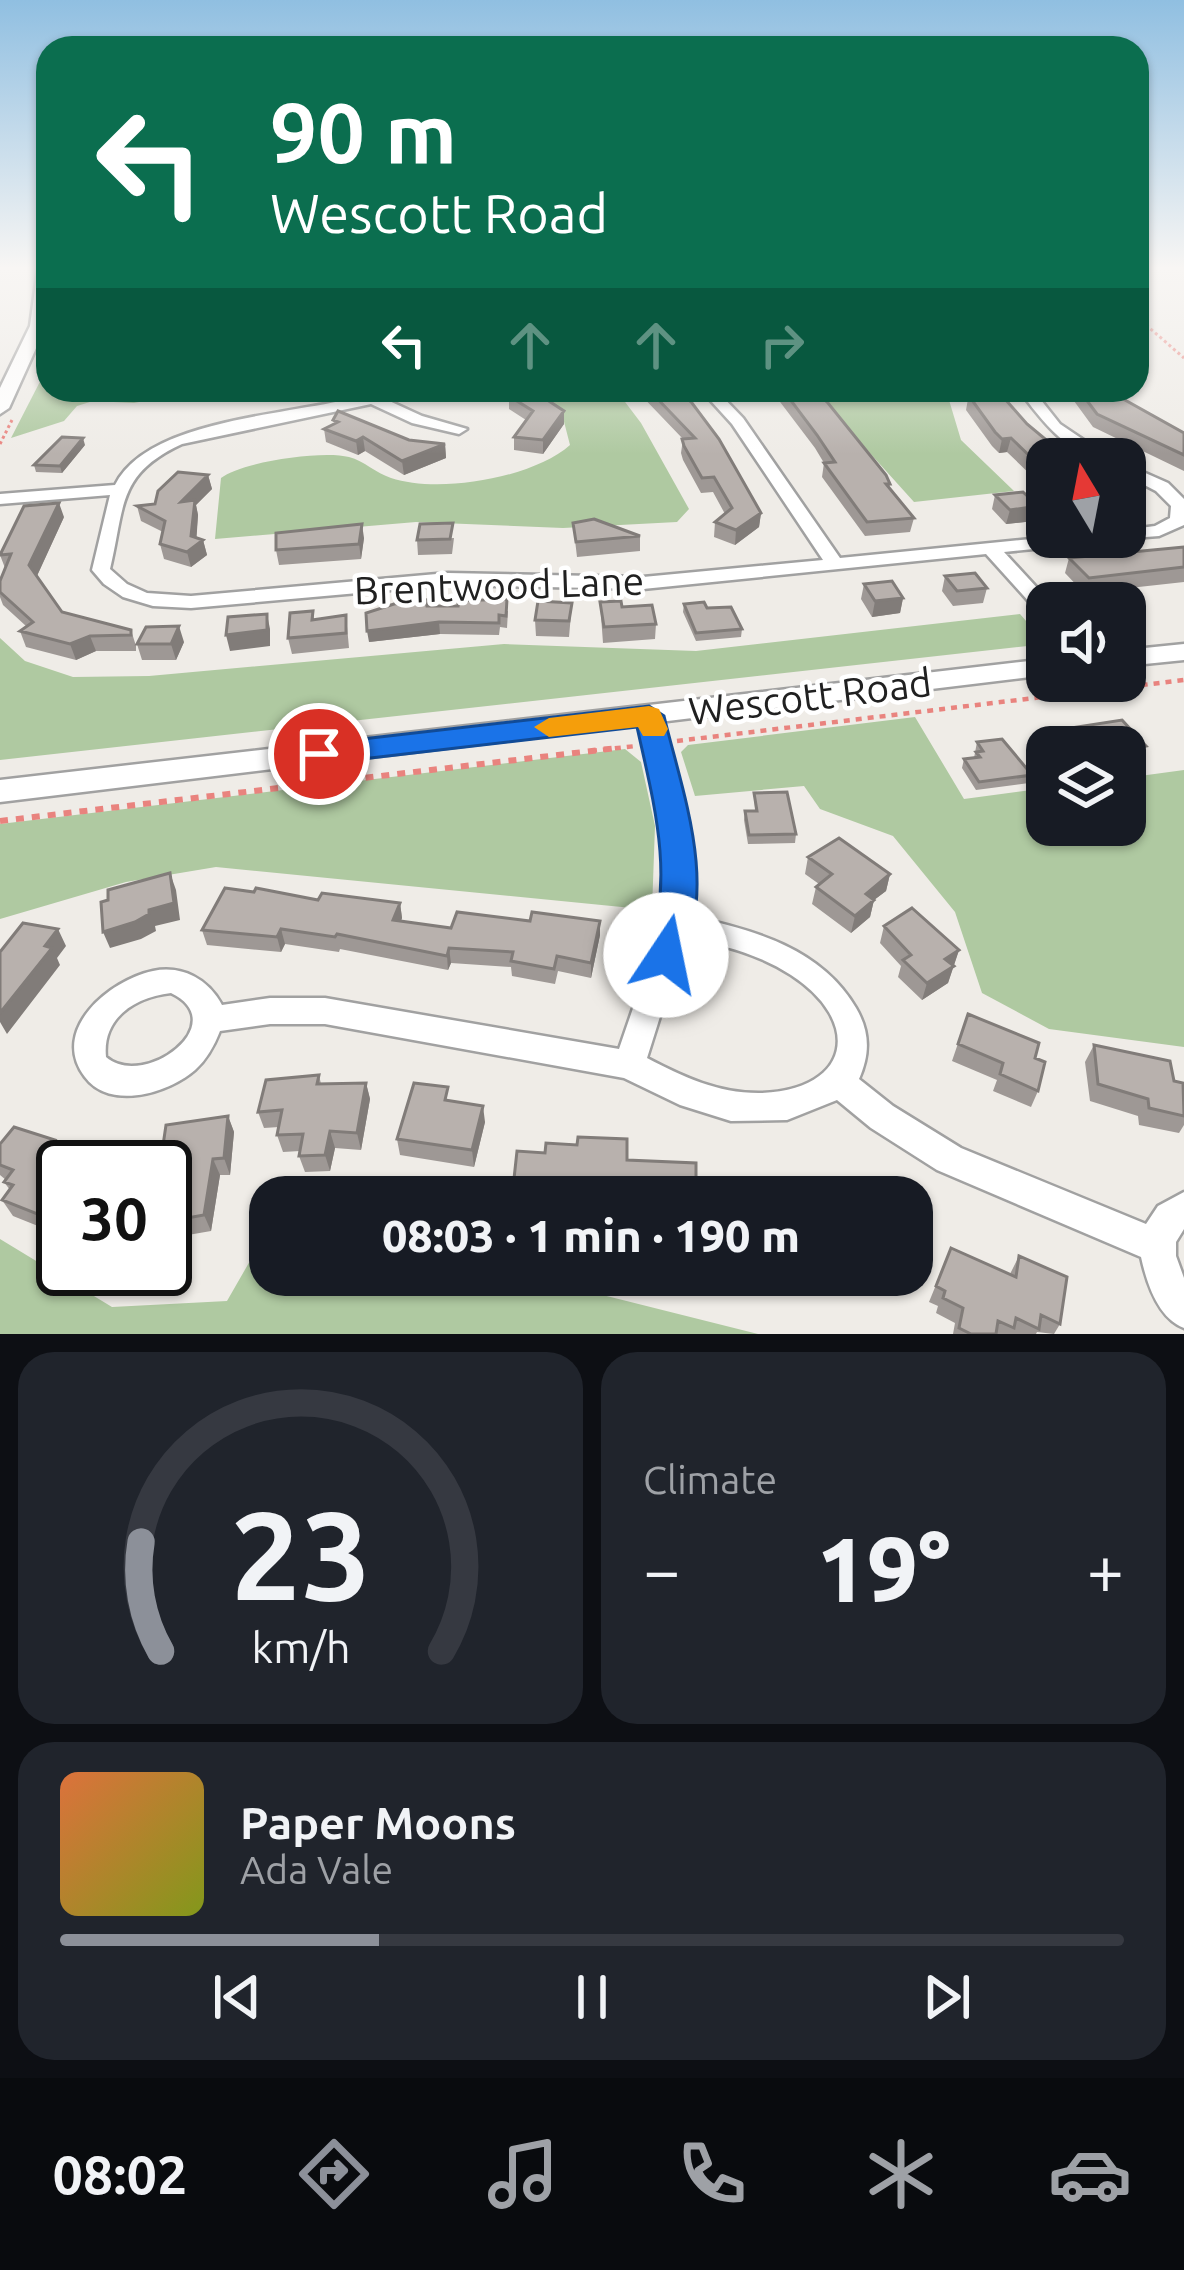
<!DOCTYPE html>
<meta charset="utf-8">
<style>
body{margin:0;font-family:Ubuntu,sans-serif;background:#20242c;color:#f1f3f6;height:100vh;display:flex;flex-direction:column;font-size:45px;white-space:nowrap}
*{box-sizing:border-box;margin:0}
p{font-size:39px;color:#9ea1a6}
.icon{flex:none;width:66px;height:66px;fill:none;stroke:currentColor;stroke-width:2;stroke-linecap:round;stroke-linejoin:round}
.map{position:relative;height:1334px;overflow:hidden}
.panel{display:flex;flex-direction:column;gap:18px;padding:18px;background:#0d0f14;flex:1}
.panel>*{flex:none}
.guide{position:absolute;left:36px;top:36px;width:1113px;height:366px;border-radius:36px;box-shadow:0 3px 9px #0004;background:#0b6e4f;color:#fff;overflow:hidden}
.needle{width:78px;rotate:350deg}
.buttons{position:absolute;left:1026px;top:438px;display:grid;gap:24px}
.buttons a{display:grid;place-items:center;width:120px;height:120px;border-radius:24px;background:#171b24;box-shadow:0 3px 9px #0004;font-size:60px}
.speed{position:absolute;left:36px;top:1140px;display:flex;gap:24px;font-size:60px;font-weight:700;text-align:center}
.speed>*{display:grid;place-content:center;width:156px;height:156px;border-radius:50%;background:#171b24;box-shadow:0 3px 9px #0004;line-height:1}
.speed .limit{border:6px solid #111;border-radius:18px;background:#fff;color:#111}
.pin{position:absolute;display:grid;place-items:center;width:102px;height:102px;color:#fff;margin:-51px;border:6px solid #fff;border-radius:50%;box-shadow:0 3px 12px #0007}
.me{position:absolute;width:132px;margin:-66px;rotate:11deg;stroke-linejoin:round;filter:drop-shadow(0 0 9px #0008)}
.turn{display:flex;align-items:center;gap:42px;height:252px;padding:0 36px;font-size:54px}
.turn .icon{width:156px;height:156px;stroke-width:2.5}
.turn b{display:block;font-size:84px;line-height:102px}
.lanes{display:flex;align-items:center;height:114px;padding:0 36px;background:#0003;justify-content:center;gap:60px;direction:ltr}
.lanes .off{opacity:.35}
.big{font-size:90px;font-weight:800;line-height:1.1}
.panel .card{flex:1;display:flex;flex-direction:column;justify-content:center;gap:18px;min-width:0;padding:0 42px;border-radius:36px;background:#20242c}
.panel .dial{align-items:center;gap:0}
.dial svg{height:312px;overflow:visible;fill:none;stroke:#363941;stroke-width:7;stroke-linecap:round;text-anchor:middle}
.dial text{fill:#f1f3f6;stroke:none}
.song{display:flex;align-items:center;gap:36px}
.cover{width:144px;height:144px;border-radius:18px;background:linear-gradient(135deg,hsl(20 70% 55%),hsl(70 70% 35%))}
.played{height:12px;border-radius:6px;background:linear-gradient(90deg,#8c9099 30%,#363941 30%)}
.keys{display:flex;justify-content:space-around;direction:ltr}
.heat{display:flex;justify-content:space-between;align-items:center;font-size:66px;direction:ltr}
.panel .tiles{flex:1;display:grid;gap:18px;grid-template-columns:1fr 1fr}
.card:last-child{grid-column:span 2}
.trip{position:absolute;left:249px;top:1176px;width:684px;height:120px;border-radius:36px;background:#171b24;box-shadow:0 3px 9px #0004;font-weight:800;line-height:120px;text-align:center}
.menu{display:flex;height:192px;justify-content:space-around;align-items:center;background:#090b0e;color:#9ea1a6}
.menu .icon{width:84px;height:84px}
.menu .active{color:#8c9099}
.menu b{font-size:54px;color:#f1f3f6}
.map>svg:first-child{display:block}
</style>
<div class="map">
<svg width="1184" height="1334" viewBox="0 0 1184 1334">
<rect width="100%" height="100%" fill="#efece7"/>
<path fill="#afc9a1" d="M48 366V390H200L134 403 93 401 77 406 64 421 11 438Z
M497 390H616L641 423 689 509 677 522 563 528 416 522 215 539 221 478C241 462 322 450 349 457 364 461 376 473 391 478 439 494 533 478 570 445L561 410 546 400Z
M813 390H946L961 440 1014 491 914 502Z
M1020 614 1046 644 0 760V638L25 661 73 677 149 676 504 644 696 651Z
M915 717 964 799 1047 788V825H1125V778L1184 770V1047L1049 1029 982 993 955 912 893 836 820 809 804 786 695 796 681 752 688 745Z
M625 749 641 762 655 826 652 910 216 867 126 882 0 919V824Z
M270 1226V1275H523L758 1334H0V1239L112 1307 227 1301Z"/>
<g fill="none" stroke-linecap="round" stroke-linejoin="round">
<g stroke="#a1a1a1" stroke-width="5">
<path id="minor" d="M383 390H403L385 399 422 416 467 429 459 434 412 423 371 404 182 444C117 474 125 506 110 569L127 584 147 593 191 596 448 573 643 577 823 560 732 424 701 390H716L743 418 840 558 1051 537H1114L1105 542 1004 552 1051 603H1047V616L1040 614 986 554 643 589 448 585 191 608 153 606 123 597 104 584 92 570 110 495 0 504V494L115 485C151 413 311 416 383 390Z
M1019 390H1033L1060 424 1112 459C1070 459 1042 421 1019 390Z
M1125 464 1168 483 1184 499V525L1159 536 1119 539 1125 537V530L1155 526 1170 518 1171 506 1156 491 1125 475Z
M649 709 660 716 693 848 690 916C754 930 821 948 856 1008 870 1032 870 1054 859 1079L893 1106 961 1148 1146 1224 1158 1206 1184 1192V1229L1176 1242V1256L1184 1278V1328C1158 1318 1147 1284 1141 1257L937 1170 871 1128 837 1100 787 1120 731 1121 680 1105 624 1078 325 1024H270L220 1031C214 1046 207 1059 195 1070 169 1093 110 1111 85 1077 49 1030 110 980 153 971 182 965 208 979 222 1005L270 998H325L619 1049 662 924 667 848 638 716ZM685 937C722 945 759 954 791 975 862 1021 852 1089 762 1093 720 1094 683 1077 647 1058ZM171 993C234 1023 144 1090 106 1057 102 1018 135 997 171 993Z"/>
</g>
<g stroke="#a1a1a1" stroke-width="5">
<path id="tertiary" d="M38 267H48L46 326 9 408 0 414V388L30 326Z
M1184 644V660L1125 666V650Z
M1047 659V675L0 802V780Z"/>
</g>
<path stroke="#e9837e" stroke-width="3" stroke-dasharray="3 3" stroke-linecap="butt" d="M1137 317 1184 358
M0 444 12 420"/>
<path stroke="#e9837e" stroke-width="4.5" stroke-dasharray="6 6" stroke-linecap="butt" d="M677 741 1184 680
M591 751 636 746"/>
<path stroke="#e9837e" stroke-width="6" stroke-dasharray="8 8" stroke-linecap="butt" d="M0 821 617 748"/>
<use href="#minor" fill="#fff" fill-rule="evenodd"/>
<use href="#tertiary" fill="#fff" fill-rule="evenodd"/>
</g>
<path fill="#9e9895" d="M436 390H477L461 401 437 396Z
M636 390H678L761 513 759 527 735 545 714 537 715 522 725 514 713 492 701 493 683 460 681 453 683 439Z
M771 390H814L890 484 889 488 914 518 910 532 865 536 822 477 824 463 815 448Z
M961 390H997L1047 459V479H1035L1007 452 999 453 992 446 966 410 968 399Z
M1066 390H1107L1184 433V471L1093 427Z
M509 396 564 424 543 454 514 450V437L526 420 509 409Z
M333 420 409 440 445 444 446 458 404 475 365 451 358 455 326 442 324 429 334 424Z
M85 445 62 473 36 472 34 465Z
M208 475 212 489 196 505 198 515 196 538 203 540 207 555 191 567 164 559 160 544 163 532 141 521 137 506 155 504Z
M995 495 1038 506 1034 521 1006 524 992 509Z
M64 517 37 576 62 612 131 630 136 646V651H96L76 660 26 647 20 631 26 626 3 605 0 597V581L5 568 0 555Z
M573 523 640 536V551L577 557Z
M364 538 361 559 279 565 276 550Z
M454 538 452 554 418 555 417 540Z
M1184 547V582L1084 593 1065 573 1069 558Z
M945 576 987 588 983 603 953 606 942 591Z
M864 584 903 598 900 613 872 617 861 599Z
M600 602 622 607 656 624 655 639 603 643Z
M572 603 569 637 536 636 535 620Z
M684 604 742 629 741 637 696 641 683 612Z
M427 606 508 611 507 628 500 627 499 635 440 634 369 642Z
M313 611 314 620 346 615 349 648 292 654 288 638Z
M184 642 176 660H142L137 644Z
M1122 720 1146 746 1139 763 1125 765V747H1047V749L1046 748 1051 731Z
M977 742 1032 775 1029 783 976 790 962 768 964 759 974 758Z
M754 793 796 834 795 843 748 844 744 820 745 811H755Z
M808 857 890 874 886 891 874 900 870 917 851 933 812 904 816 887 819 884 805 874Z
M318 900 400 903 402 918 401 921 451 928 600 935 591 978 558 971 555 984 512 976 511 967 451 963 448 970 340 949 339 952 285 944 281 952 207 945 202 930Z
M884 926 959 950 948 983 922 1000 898 977 901 966 880 943Z
M968 1014 1038 1091 1031 1107 993 1091 997 1080 952 1061Z
M1094 1045 1174 1081 1184 1089V1125L1179 1133 1139 1125 1138 1116 1090 1101 1085 1062Z
M319 1075 321 1084 366 1083 370 1099 361 1150 335 1148 330 1171 305 1172 299 1156 300 1151 283 1152 277 1135 279 1127 264 1128 258 1112Z
M450 1101 485 1122 474 1167 400 1155 397 1139Z
M228 1116 234 1132 230 1175H220L211 1231 165 1239V1167L161 1159Z
M55 1140 65 1156 62 1160 63 1236 13 1216 2 1200 10 1190 4 1182 6 1180 0 1175V1144Z
M517 1151 627 1160 696 1179 751 1197H620Z
M951 1248 1010 1274 1019 1256 1060 1324 1054 1334 1037 1332 1036 1334H953L955 1323 936 1313 938 1306 929 1302Z"/>
<path fill="#817c79" d="M460 390H477L461 401Z
M564 411V424L543 454V440Z
M363 437 365 451 358 455 356 441Z
M83 438 85 445 62 473 60 466Z
M1011 438 1007 452 999 453 1002 439Z
M445 444 446 458 404 475 402 461Z
M208 475 212 489 196 505 198 515 196 546 203 540 207 555 191 567 187 552 181 502Z
M59 503 64 517 35 580 29 565Z
M1038 506 1034 521 1006 524 1010 510Z
M761 513 759 527 735 545 736 530Z
M362 524 364 538 361 559 359 544Z
M903 598 900 613 872 617 875 601Z
M267 614 270 629V646L230 651 226 635Z
M439 622 440 634 369 642 367 631Z
M179 626 184 642 176 660 171 644Z
M90 636 96 651 76 660 70 644Z
M1146 746 1139 763 1125 765V750Z
M170 873 176 890 180 920 155 926 156 931 141 939 110 948 103 932 149 910Z
M890 874 886 891 874 900 870 917 851 933 855 916 866 894Z
M400 903 402 918 395 935 393 920Z
M600 921V935L591 978V963Z
M58 929 66 946 57 958 60 965 7 1034 0 1022V1013Z
M281 929 285 944 281 952 277 937Z
M449 948 451 963 448 970 447 956Z
M959 950 948 983 922 1000 927 983 945 959Z
M366 1083 370 1099 361 1150 357 1133Z
M483 1106 485 1122 474 1167 472 1150Z
M228 1116 234 1132 230 1175 224 1158Z
M330 1131 335 1148 330 1171 325 1155Z
M55 1140 65 1156 55 1170 45 1153Z
M213 1159 220 1175 211 1231 204 1215Z"/>
<path fill="#b8b1ad" stroke="#817c79" stroke-width="3" d="M532 390 564 411 543 440 514 437 533 411 509 396Z
M649 390H678L692 403 719 439 761 513 736 530 715 522 732 508 714 477 702 478 684 446 682 439 695 438Z
M783 390H814L828 403 886 475 890 484H886L914 518 867 522 824 463 835 462 817 435Z
M974 390H997L1027 424 1063 454 1072 453 1078 459H1047V464L1039 465 1011 438 1002 439 995 432 969 396H979Z
M1079 390H1107L1184 433V455L1097 414Z
M338 411 409 440 445 444 402 461 363 437 356 441 324 429 338 422 333 420Z
M62 437 83 438 60 466 34 465Z
M178 472 208 475 181 502 195 500 191 536 203 540 187 552 160 544 165 521 137 506 155 504 158 491Z
M1023 492 1038 506 1010 510 995 495Z
M59 503 29 565 62 612 131 630V635L90 636 70 644 20 631 33 622 0 592V581L11 554 0 555 24 506Z
M594 519 640 536 576 542 573 523Z
M453 523 450 539 417 540 420 524Z
M362 524 359 544 276 550V533Z
M1184 547V567L1089 578 1069 558Z
M975 573 987 588 957 591 945 576Z
M892 581 903 598 875 601 864 584Z
M507 599 506 616 499 615V623L439 622 367 631 366 613 394 604 426 600 427 606H458V601Z
M538 601 572 603 569 621 535 620Z
M621 601 622 607 652 605 656 624 604 627 600 602Z
M704 602 707 608 731 607 742 629 696 633 684 604Z
M313 611 312 620 346 615V633L288 638 290 613Z
M267 614V630L226 635 228 617Z
M179 626 171 644H137L146 627Z
M1122 720 1146 746 1125 750V747H1064L1051 731Z
M1002 739 1032 775 979 782 964 759 980 757 976 752 983 751 977 742Z
M787 792 796 834 749 835 745 811H757L754 793Z
M839 838 890 874 866 894 874 900 855 916 816 887 832 874 808 857Z
M170 873 174 903 149 910V914L135 922 103 932 101 902 108 900V890Z
M225 888 254 892 256 888 318 900 322 893 400 903 393 920 451 928 457 912 530 921 532 912 600 921 591 963 557 956 554 969 511 961 513 952 449 948 447 956 337 934 335 937 281 929 277 937 202 930Z
M912 908 959 950 945 959 954 966 927 983 903 960 911 955 884 926Z
M23 923 58 929 45 946 52 948 0 1013V952Z
M968 1014 1039 1043 1035 1058 1045 1062 1038 1091 1000 1074 1003 1063 958 1044Z
M1094 1045 1170 1061 1174 1081 1183 1083 1184 1116 1149 1108 1148 1099 1098 1084Z
M319 1075 317 1084 366 1083 357 1133 330 1131 325 1155 299 1156 303 1134 277 1135 282 1110 258 1112 266 1080Z
M414 1083 448 1087 445 1100 483 1106 472 1150 397 1139Z
M228 1116 224 1158 213 1159 204 1215 165 1222V1167H144L145 1161 161 1159 166 1125Z
M14 1127 55 1140 45 1153 80 1167H63V1219L60 1223 2 1200 13 1185 4 1182 13 1170 0 1165V1144Z
M578 1137 627 1139V1160L696 1163V1179L750 1181 751 1197H658V1188L619 1185V1197H512L517 1151 545 1153 546 1143 577 1145Z
M849 1179 903 1196V1197H847Z
M803 1188 845 1197H801Z
M951 1248 1016 1277 1019 1256 1067 1277 1060 1324 1041 1315 1039 1329 1016 1318 1014 1328 998 1321 996 1334H971L959 1328 963 1308 943 1298 945 1291 936 1286Z"/>
<linearGradient id="sky" x2="0" y2="1"><stop stop-color="#90bfe1"/><stop offset="0.59" stop-color="#f8f6f4"/><stop offset="1" stop-color="#f8f6f4" stop-opacity="0"/></linearGradient>
<rect width="1184" height="454" fill="url(#sky)"/>
<path fill="#1a73e8" stroke="#114b97" stroke-width="3" d="M649 706 664 716C683 795 719 887 679 965L666 970 653 965 648 955C675 877 654 804 637 727L319 764 304 754 319 744Z"/>
<path fill="#f59e0b" d="M649 706 659 709 668 729 664 736H643L638 727 549 737 534 727 549 718Z"/>
<g text-anchor="middle" dominant-baseline="central" stroke-width="9" stroke-linejoin="round" paint-order="stroke">
<g font-size="39" fill="#202020" stroke="#fff">
<text transform="translate(499 585) rotate(-2)">Brentwood Lane</text>
<text transform="translate(810 696) rotate(-7)">Wescott Road</text>
</g>
</g>
</svg>
<div class="buttons">
<a><svg class="needle" viewBox="-14 -14 28 28"><path d="M0-13l5 13h-10z" fill="#e53935"/><path d="M0 13l5-13h-10z" fill="#9ea1a6"/></svg></a>
<a><svg class="icon" aria-label="sound" viewBox="0 0 24 24"><path d="M4 9h4l5-4v14l-5-4H4zM17 9q2 3 0 6"/></svg></a>
<a><svg class="icon" aria-label="layers" viewBox="0 0 24 24"><path d="M12 4l9 5-9 5-9-5zM3 14l9 5 9-5"/></svg></a>
</div>
<div class="speed"><div class="limit">30</div></div>
<div class="pin" style="left:319px;top:754px;background:#d93025"><svg class="icon" aria-label="arrive" viewBox="0 0 24 24"><path d="M6 21V4h12l-3 4 3 4H6"/></svg></div>
<svg class="me" style="left:666px;top:955px" viewBox="-20 -20 40 40"><circle r="19" fill="#fff"/><path d="M0-13L10 11 0 6-10 11z" fill="#1a73e8"/></svg>
<div class="trip">08:03 · 1 min · 190 m</div>
<div class="guide">
<div class="turn"><svg class="icon" aria-label="left" viewBox="0 0 24 24"><path d="M17 20v-9H6M10 6l-5 5 5 5"/></svg><div><b>90 m</b>Wescott Road</div></div>
<div class="lanes"><svg class="icon" aria-label="left" viewBox="0 0 24 24"><path d="M17 20v-9H6M10 6l-5 5 5 5"/></svg><svg class="icon off" aria-label="ahead" viewBox="0 0 24 24"><path d="M12 20V5M6 11l6-6 6 6"/></svg><svg class="icon off" aria-label="ahead" viewBox="0 0 24 24"><path d="M12 20V5M6 11l6-6 6 6"/></svg><svg class="icon off" aria-label="right" viewBox="0 0 24 24"><path d="M7 20v-9h11M14 6l5 5-5 5"/></svg></div>
</div>
</div>
<section class="panel">
<div class="tiles">
<div class="card dial"><svg viewBox="0 0 100 80">
<path d="M14 69A42 42 0 1 1 86 69"/>
<path d="M14 69A42 42 0 0 1 9 41" stroke="#8c9099"/>
<text x="50" y="56" font-size="32" font-weight="700">23</text>
<text x="50" y="72" font-size="11">km/h</text>
</svg></div>
<div class="card"><p>Climate</p>
<div class="heat"><a>−</a><b class="big">19°</b><a>+</a></div>
</div>
<div class="card">
<div class="song"><i class="cover"></i><div><b>Paper Moons</b><p>Ada Vale</p></div></div>
<div class="played"></div>
<div class="keys"><svg class="icon" aria-label="previous" viewBox="0 0 24 24"><path d="M18 5L8 12l10 7zM5 5v14"/></svg><svg class="icon" aria-label="pause" viewBox="0 0 24 24"><path d="M8 5v14M16 5v14"/></svg><svg class="icon" aria-label="next" viewBox="0 0 24 24"><path d="M6 5l10 7-10 7zM19 5v14"/></svg></div>
</div>
</div>
</section>
<nav class="menu">
<b>08:02</b>
<svg class="icon active" aria-label="directions" viewBox="0 0 24 24"><path d="M12 3l9 9-9 9-9-9zM9 14v-3h6M13 9l2 2-2 2"/></svg>
<svg class="icon" aria-label="music" viewBox="0 0 24 24"><path d="M9 18V5l10-2v13"/><circle cx="6" cy="18" r="3"/><circle cx="16" cy="16" r="3"/></svg>
<svg class="icon" aria-label="phone" viewBox="0 0 24 24"><path d="M5 4h4l2 5-3 2q2 4 5 5l2-3 5 2v4C11 20 4 13 5 4z"/></svg>
<svg class="icon" aria-label="climate" viewBox="0 0 24 24"><path d="M12 3v18M4 7l16 10M4 17L20 7"/></svg>
<svg class="icon" aria-label="car" viewBox="0 0 24 24"><path d="M5 17H2v-5l4-1 3-4h7l3 4 3 1v5h-3M9 17h6M6 11h13"/><circle cx="7" cy="17" r="2"/><circle cx="17" cy="17" r="2"/></svg>
</nav>
